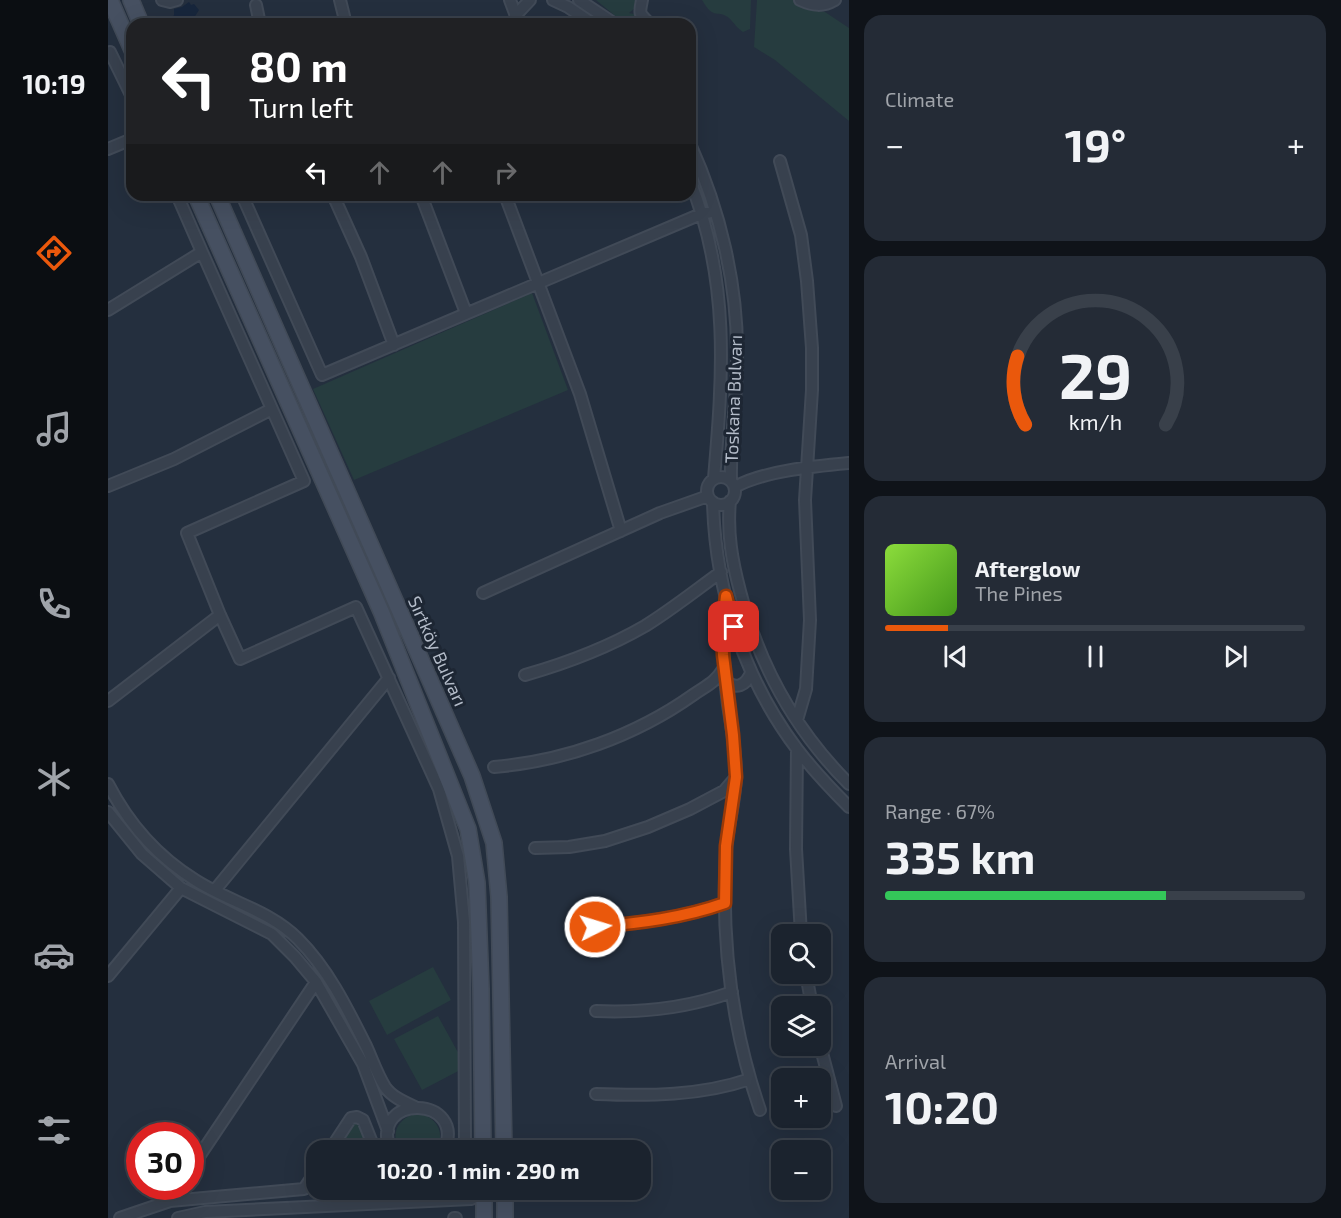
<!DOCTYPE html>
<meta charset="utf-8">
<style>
body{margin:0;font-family:"Exo 2",sans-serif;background:#242b36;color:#f1f3f6;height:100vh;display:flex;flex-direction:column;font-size:22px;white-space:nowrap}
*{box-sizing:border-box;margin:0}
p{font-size:20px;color:#a0a4aa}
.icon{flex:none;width:33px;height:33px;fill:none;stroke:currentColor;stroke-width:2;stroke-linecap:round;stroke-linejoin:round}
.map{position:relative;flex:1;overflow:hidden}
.details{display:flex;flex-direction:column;gap:15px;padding:15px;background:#0f1319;width:492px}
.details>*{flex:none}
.guide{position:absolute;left:18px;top:18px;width:570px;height:183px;border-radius:18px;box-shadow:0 6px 24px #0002,0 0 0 2px #39404a;background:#202124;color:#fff;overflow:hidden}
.controls{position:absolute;left:663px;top:924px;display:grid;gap:12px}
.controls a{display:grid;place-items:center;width:60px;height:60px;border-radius:12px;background:#1b232e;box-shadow:0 6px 24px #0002,0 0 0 2px #39404a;font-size:30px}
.speed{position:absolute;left:18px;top:1122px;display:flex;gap:12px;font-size:30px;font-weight:700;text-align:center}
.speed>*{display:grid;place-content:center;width:78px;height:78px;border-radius:50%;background:#1b232e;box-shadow:0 6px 24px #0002,0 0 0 2px #39404a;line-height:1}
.speed .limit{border:9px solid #d22;background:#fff;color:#111}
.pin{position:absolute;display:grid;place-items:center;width:51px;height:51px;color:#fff;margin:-26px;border-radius:12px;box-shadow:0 3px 9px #0006}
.me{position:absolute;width:66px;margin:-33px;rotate:85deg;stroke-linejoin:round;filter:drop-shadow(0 0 4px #0008)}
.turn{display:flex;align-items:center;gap:21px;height:126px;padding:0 24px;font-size:27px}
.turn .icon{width:78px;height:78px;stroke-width:2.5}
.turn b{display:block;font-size:42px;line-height:51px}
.lanes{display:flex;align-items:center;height:57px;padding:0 24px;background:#0003;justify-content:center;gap:30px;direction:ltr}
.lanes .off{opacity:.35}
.big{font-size:45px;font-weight:700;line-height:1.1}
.details .tile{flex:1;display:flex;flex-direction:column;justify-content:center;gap:9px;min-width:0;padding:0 21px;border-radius:18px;background:#242b36}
.details .dial{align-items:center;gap:0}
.dial svg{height:156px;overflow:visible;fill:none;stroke:#39404a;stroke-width:7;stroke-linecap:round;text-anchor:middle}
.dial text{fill:#f1f3f6;stroke:none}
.song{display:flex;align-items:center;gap:18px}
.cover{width:72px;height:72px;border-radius:9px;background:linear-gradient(135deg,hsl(90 70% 55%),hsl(100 70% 35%))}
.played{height:6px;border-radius:3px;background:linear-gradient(90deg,#ea580c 15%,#39404a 15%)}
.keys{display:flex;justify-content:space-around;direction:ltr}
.heat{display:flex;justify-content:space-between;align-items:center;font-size:33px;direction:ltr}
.charge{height:9px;border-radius:4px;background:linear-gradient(90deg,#34c759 67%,#39404a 0)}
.trip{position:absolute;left:198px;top:1140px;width:345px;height:60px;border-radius:18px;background:#1b232e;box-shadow:0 6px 24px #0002,0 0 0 2px #39404a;font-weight:700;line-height:60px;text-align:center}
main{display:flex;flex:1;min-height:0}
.menu{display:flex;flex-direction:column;width:108px;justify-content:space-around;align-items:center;background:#0b0e12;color:#a0a4aa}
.menu .icon{width:42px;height:42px}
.menu .selected{color:#ea580c}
.menu b{font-size:27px;color:#f1f3f6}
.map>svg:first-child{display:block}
</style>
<main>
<nav class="menu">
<b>10:19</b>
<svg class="icon selected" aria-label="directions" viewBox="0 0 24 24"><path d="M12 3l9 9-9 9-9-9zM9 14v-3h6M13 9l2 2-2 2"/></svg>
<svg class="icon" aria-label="music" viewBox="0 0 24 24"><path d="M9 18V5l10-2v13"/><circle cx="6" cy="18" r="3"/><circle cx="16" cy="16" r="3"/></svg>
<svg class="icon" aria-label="phone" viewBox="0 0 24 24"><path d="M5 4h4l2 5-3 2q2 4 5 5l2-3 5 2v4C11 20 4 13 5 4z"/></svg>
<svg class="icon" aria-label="climate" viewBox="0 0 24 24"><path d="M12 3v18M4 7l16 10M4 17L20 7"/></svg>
<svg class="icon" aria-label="car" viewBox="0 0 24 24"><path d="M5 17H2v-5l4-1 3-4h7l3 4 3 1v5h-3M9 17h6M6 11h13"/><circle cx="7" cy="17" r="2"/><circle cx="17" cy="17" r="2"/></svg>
<svg class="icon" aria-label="filters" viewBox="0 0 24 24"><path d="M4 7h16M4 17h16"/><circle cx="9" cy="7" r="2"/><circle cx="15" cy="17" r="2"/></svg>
</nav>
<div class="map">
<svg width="741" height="1218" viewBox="0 0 741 1218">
<rect width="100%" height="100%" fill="#242f3e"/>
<path fill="#263c3f" d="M488 0H527V8L521 13 526 14 534 24H517Z
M594 0H643L642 29 635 32C629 28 626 23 621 18 610 9 606 21 594 0Z
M649 0H685L696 7 717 12 741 28V121L667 60 646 47Z
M424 293 460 390 246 480 205 389Z
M325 967 343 1000 279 1035 261 1001Z
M330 1016 358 1067 314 1090 286 1039Z
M310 1113C329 1117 338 1133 328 1150H292C281 1133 291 1117 310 1113Z
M249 1119 263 1150H225L243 1124Z"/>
<path fill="#17263c" d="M81 2 83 5 86 4 91 10 82 24H60L66 15V9L74 7Z"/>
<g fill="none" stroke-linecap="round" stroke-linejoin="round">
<g stroke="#414a57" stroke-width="14">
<path id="street" d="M54 0 62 2 69 0
M232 0 238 24
M402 0 411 24
M445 0 460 7 485 24
M471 0 507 24
M534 0C531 15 531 13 542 24
M692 0C705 6 715 7 727 0
M148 5 152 24
M407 16 422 0
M0 53 2 52 24 97
M582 144C612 210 630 285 629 357 629 399 622 439 623 481
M0 149 24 139
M672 161 693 235 699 281 704 348V390L697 500 702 620 698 689 689 720
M582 181C622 280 615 375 606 478
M134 195 214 375 593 214 607 211
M225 195 253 257 286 345
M313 195 358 313
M397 195 472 394 513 531
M94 252 164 409
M0 310 94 252 69 195
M599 491a14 14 0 1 1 28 0a14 14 0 1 1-28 0Z
M0 486 66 459 164 409 196 481 79 533 112 615 132 659 248 607 331 789 350 856 356 922 357 1150
M627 487C655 471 709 466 741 463
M622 501C619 533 624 561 632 591 651 665 687 730 741 784
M605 502C607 590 636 679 689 749 705 770 723 789 741 807
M375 593 552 513 600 496
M618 596C614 633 615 668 620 705 624 729 628 753 628 777 627 802 620 825 618 850 613 938 623 1026 652 1110
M417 675C459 663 499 648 537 626 563 610 588 590 613 572
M617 680C628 691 638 685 643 673
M0 701 112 615
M689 749 688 849 693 934
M386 767C457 761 527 736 585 695 599 685 606 684 616 668
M0 784C20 823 50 857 87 880 121 902 161 910 190 939 220 969 239 1008 258 1046 264 1059 269 1074 277 1087 284 1097 296 1102 307 1107
M0 812 34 854 73 888 164 934 187 957 208 982 255 1064 280 1131
M427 848 461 847 497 841 540 827 582 809 616 791 628 777
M107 890 281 678
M487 927C532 923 575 918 617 903
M698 974 704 1006
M0 976 73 888
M488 1011C535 1013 580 1008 624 992
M712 1045 728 1106
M488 1094C540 1096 593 1096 642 1079
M222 1150 243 1118 249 1117 255 1120 267 1150
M282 1150C261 1092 360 1096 336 1150
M82 1170 208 982
M62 1201 196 1189 208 1171
M12 1218 62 1201 72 1186
M70 1218 97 1212 363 1199 376 1192
M346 1218H348"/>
</g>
<g stroke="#414a57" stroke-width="18">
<path id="secondary" d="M2 0 24 50
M23 0 33 24
M88 195 273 611 360 829 369 883 373 989 375 1150
M109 195 364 776 386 843 391 897 396 1150
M376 1190V1218
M397 1190V1218"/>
</g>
<use href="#street" stroke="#38414e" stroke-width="10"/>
<use href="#secondary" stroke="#465061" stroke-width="15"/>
</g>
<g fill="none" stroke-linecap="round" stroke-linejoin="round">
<g stroke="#983908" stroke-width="15">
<path id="route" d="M487 927C532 923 575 918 617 903L618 846 628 777 625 735 615 655 614 630 618 596 626 627"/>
</g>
<use href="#route" stroke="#ea580c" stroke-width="10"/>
</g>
<g text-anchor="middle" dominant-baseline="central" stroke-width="6" stroke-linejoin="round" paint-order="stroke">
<g font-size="18" fill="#b4bcc9" stroke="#1d2633">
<text transform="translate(625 399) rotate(-88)">Toskana Bulvarı</text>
<text transform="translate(330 651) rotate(66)">Sırtköy Bulvarı</text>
</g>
</g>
</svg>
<div class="controls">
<a><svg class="icon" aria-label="search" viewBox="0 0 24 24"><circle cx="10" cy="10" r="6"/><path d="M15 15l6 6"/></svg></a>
<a><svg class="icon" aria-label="layers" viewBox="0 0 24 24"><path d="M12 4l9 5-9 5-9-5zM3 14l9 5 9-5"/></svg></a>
<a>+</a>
<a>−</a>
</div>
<div class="speed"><div class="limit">30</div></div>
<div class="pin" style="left:626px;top:627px;background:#d93025"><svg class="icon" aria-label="arrive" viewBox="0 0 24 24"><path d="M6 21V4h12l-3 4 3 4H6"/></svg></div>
<svg class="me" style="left:487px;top:927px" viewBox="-20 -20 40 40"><circle r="17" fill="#ea580c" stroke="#fff" stroke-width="3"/><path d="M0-11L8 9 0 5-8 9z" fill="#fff"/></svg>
<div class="trip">10:20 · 1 min · 290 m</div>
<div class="guide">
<div class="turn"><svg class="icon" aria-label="left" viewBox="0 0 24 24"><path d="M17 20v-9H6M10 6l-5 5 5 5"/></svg><div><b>80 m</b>Turn left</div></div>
<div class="lanes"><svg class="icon" aria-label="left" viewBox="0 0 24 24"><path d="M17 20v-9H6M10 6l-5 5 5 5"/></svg><svg class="icon off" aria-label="ahead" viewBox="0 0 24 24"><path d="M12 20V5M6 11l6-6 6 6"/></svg><svg class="icon off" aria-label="ahead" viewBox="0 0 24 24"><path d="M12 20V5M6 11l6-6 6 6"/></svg><svg class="icon off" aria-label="right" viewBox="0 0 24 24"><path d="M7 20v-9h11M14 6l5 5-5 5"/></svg></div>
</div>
</div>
<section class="details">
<div class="tile"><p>Climate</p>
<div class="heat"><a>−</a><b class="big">19°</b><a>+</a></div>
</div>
<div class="tile dial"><svg viewBox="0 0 100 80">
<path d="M14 69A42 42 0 1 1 86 69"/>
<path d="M14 69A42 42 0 0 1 10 34" stroke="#ea580c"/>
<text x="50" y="56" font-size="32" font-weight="700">29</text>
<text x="50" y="72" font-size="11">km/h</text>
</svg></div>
<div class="tile">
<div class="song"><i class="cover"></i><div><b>Afterglow</b><p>The Pines</p></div></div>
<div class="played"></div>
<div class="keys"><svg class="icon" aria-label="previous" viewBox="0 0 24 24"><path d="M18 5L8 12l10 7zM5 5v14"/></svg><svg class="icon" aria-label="pause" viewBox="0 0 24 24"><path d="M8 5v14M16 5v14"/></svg><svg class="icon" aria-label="next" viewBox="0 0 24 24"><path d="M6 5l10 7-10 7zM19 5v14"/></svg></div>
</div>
<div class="tile"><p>Range · 67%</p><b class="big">335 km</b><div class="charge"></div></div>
<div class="tile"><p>Arrival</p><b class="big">10:20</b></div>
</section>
</main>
